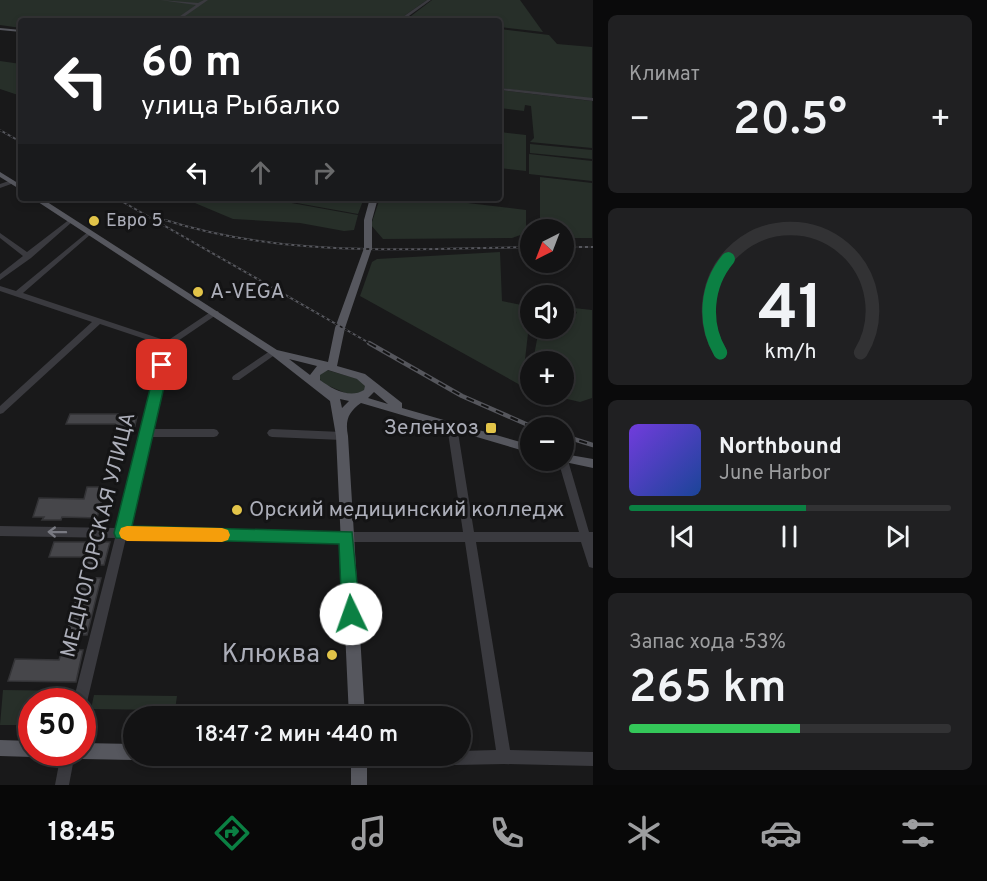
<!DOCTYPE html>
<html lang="ru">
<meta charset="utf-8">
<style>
body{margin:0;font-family:Overpass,sans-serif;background:#202022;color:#f1f3f6;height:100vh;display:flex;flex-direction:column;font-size:22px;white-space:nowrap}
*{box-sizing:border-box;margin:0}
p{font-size:20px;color:#9d9ea0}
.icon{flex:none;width:33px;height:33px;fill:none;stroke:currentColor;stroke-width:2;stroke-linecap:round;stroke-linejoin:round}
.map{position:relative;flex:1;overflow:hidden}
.drawer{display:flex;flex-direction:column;gap:15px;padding:15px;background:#0a0a0b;width:394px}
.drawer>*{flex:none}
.top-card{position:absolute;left:18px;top:18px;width:484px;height:183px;border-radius:6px;box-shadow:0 3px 9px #0003,0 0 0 2px #323234;background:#202124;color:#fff;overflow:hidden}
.needle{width:39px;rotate:222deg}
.fabs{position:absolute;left:520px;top:219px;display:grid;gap:12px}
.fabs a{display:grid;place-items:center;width:54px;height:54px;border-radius:50%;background:#131314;box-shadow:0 3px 9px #0003,0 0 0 2px #323234;font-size:30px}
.speed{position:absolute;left:18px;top:688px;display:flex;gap:12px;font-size:30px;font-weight:700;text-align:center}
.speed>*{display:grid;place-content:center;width:78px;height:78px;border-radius:50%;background:#131314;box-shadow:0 3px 9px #0003,0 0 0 2px #323234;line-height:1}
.speed .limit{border:9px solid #d22;background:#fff;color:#111}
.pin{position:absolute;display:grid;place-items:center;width:51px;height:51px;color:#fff;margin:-26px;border-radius:12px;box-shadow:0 3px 9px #0006}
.me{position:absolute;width:66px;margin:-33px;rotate:357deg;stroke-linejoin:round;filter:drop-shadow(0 0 4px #0008)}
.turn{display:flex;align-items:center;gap:21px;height:126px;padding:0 24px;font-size:27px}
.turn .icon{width:78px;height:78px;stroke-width:2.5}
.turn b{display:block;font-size:42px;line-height:51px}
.lanes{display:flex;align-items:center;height:57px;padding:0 24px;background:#0003;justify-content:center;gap:30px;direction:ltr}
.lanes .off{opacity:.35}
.big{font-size:45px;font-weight:600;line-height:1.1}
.drawer .widget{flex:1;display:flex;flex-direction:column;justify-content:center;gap:9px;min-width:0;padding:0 21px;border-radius:9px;background:#202022}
.drawer .dial{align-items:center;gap:0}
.dial svg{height:156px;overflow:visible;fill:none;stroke:#323234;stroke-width:7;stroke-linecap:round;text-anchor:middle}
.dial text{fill:#f1f3f6;stroke:none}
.song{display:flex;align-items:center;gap:18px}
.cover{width:72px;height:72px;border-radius:9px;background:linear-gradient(135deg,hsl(260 70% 55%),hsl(220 70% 35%))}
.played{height:6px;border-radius:3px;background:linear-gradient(90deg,#0b8043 55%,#323234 55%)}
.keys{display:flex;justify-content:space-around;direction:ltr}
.heat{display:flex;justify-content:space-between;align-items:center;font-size:33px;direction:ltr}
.charge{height:9px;border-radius:4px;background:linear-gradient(90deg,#34c759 53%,#323234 0)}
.trip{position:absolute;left:123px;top:706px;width:348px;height:60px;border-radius:30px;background:#131314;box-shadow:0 3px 9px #0003,0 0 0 2px #323234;font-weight:600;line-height:60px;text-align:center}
.tabs{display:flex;height:96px;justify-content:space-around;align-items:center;background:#080808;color:#9d9ea0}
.tabs .icon{width:42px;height:42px}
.tabs .current{color:#0b8043}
.tabs b{font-size:27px;color:#f1f3f6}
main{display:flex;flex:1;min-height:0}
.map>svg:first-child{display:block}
</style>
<main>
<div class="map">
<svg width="593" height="785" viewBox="0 0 593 785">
<rect width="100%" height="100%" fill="#19191a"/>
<path fill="#272f29" d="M0 0H427L397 21H21V28L0 25Z
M432 0H520L543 32 500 27V21H450L411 16Z
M500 29 549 35 557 44 592 47V99L500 88Z
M0 61 21 64V96L0 89Z
M500 90 592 101V148L530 142 534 138 531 106 525 105 524 111 500 108Z
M500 132 526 135V171L500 168Z
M530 144 592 150V159L530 153Z
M529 154 592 161V181L529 174Z
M540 177 592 183V238H564V230L540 229Z
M183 198H264L358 215 354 230 344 231 300 223 233 219Z
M269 198H364L358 214Z
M380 198H425L526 210V233L512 238 383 239 371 225Z
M500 252 502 301 531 307 522 386 360 296 372 262 377 259Z
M574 308 592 310V398L580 402 550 395 564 394V362L533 361 539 329 564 328V321L577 313Z
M327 370 358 379 366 385 363 393 350 395 322 383 318 375Z
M3 690 75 691 72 702H32L31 725H0Z
M94 695 177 696 174 717H163V710L91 709Z"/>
<path fill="#46464a" stroke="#333336" stroke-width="1.5" d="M70 414H118L117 417H137L134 429H114L115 424H66Z
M87 487H105L97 518 62 517 61 520H42L44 517H33L39 498 84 499Z
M54 542H110L104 565H86L88 557H49Z
M82 577 101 578 87 635H66Z
M62 650H83L76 682 8 681 15 659 59 660Z"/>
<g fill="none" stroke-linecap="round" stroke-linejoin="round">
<path fill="#3a3a3f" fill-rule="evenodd" d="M160 0 198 3 204 0H208L178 21H173L196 5Z
M427 0H431L402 21H397Z
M283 18 286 19 284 21H280Z
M500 88 593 98V101L500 90Z
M12 180 14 181V183L0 188V184Z
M70 219 72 220V222L31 258 0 280V274L23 256 0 238V233L27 252Z
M89 231 91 232V234L23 293 167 341 212 311H218L219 313 172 345 152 429H214L217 430 219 433 217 436 214 437H150L128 529 346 532H463L447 426 449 424H455L457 426 474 532H579L558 460H564V456L567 457 589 532H593V568L589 567 581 542H476L510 750 593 752V766L504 764 359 767 354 765 352 760 354 756H460V751L496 750 465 542H346L126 538 87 702 85 707 82 708V702H73L115 538 0 536V526L117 528 163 345 100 324 3 413 0 414V406L92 322 0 291V286L16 291Z
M273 349 277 352 276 354 239 380H233L232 378 233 376Z
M272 429 342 432 345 433 347 436 345 439 342 440 272 437 269 436 267 433 269 430Z
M61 753H75L69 785H55Z"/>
<path fill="#56575e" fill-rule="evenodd" d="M0 28 21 30V32L0 30Z
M0 172 21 185V190L0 177Z
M32 198H41L277 350 328 362 335 328 364 248V220L370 198H378L372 220V248L345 328 337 366 365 374 402 403V408L531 445V453L361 403C348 412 345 421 348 436L365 717H349L336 436 330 401 270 354ZM289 359 317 366 310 375ZM328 370 357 379 365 386 364 390C350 399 332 389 320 380V375ZM374 392 388 404 368 398ZM340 399 349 401 342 408Z
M564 454 593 459V468L560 461 564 460Z
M0 740 32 741V753H38L32 757 0 756Z
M82 743 134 744V756H140L134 760 82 759 76 757 75 753H82Z
M239 756H367V785H351V768L247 764 241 762Z"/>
<g stroke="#55565c" stroke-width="2">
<path id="rail-far1" d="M0 130 21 142
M116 198 371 344
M165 220C284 258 408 249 531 247
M564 247H593"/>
</g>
<g stroke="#55565c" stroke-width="4.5">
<path id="rail" d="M369 343 462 396 535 428
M564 436 593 445"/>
</g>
<use href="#rail-far1" stroke="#141415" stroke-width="1.5" stroke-dasharray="3" stroke-linecap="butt"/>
<use href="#rail" stroke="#141415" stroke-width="2" stroke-dasharray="8" stroke-linecap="butt"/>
</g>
<defs><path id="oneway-shaft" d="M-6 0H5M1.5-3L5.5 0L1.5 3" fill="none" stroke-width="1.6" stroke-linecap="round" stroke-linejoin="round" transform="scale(1.5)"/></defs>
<use stroke="#797a82" href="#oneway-shaft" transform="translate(57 532) rotate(-179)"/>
<path fill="#0b8043" stroke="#07532c" stroke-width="1.5" d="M162 361 169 365 132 526 352 532 360 614 357 620 351 622 344 620 342 614 339 544 116 538 114 533 156 365Z"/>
<path fill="#f59e0b" d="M127 526 222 528 228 530 230 535 228 540 222 542 127 541 121 538 119 533 121 528Z"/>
<g fill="#e2c449" stroke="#141415" stroke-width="2">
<circle cx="94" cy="221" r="6"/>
<circle cx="198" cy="292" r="6"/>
<rect x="485" y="422" width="12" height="12" rx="3"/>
<circle cx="237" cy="510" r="6"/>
<circle cx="332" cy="655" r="6"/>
</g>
<g text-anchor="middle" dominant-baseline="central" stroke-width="6" stroke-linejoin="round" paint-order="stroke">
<g font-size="18" fill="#acaeb9" stroke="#141415" text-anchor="start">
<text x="106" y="221">Евро 5</text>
</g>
<g font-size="21" fill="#acaeb9" stroke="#141415" text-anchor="start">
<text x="210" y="292">A-VEGA</text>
<text x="479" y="428" text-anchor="end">Зеленхоз</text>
<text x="249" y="510">Орский медицинский колледж</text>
</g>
<g font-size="21" fill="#acaeb9" stroke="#141415">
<text transform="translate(99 535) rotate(-76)">МЕДНОГОРСКАЯ УЛИЦА</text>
</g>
<g font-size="26" fill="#acaeb9" stroke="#141415" text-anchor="end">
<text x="320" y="655">Клюква</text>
</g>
</g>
</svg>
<div class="fabs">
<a><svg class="needle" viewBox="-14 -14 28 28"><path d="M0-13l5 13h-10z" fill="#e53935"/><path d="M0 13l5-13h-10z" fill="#9d9ea0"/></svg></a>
<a><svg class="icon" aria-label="sound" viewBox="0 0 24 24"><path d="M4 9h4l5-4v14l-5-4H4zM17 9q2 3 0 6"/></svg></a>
<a>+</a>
<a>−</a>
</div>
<div class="speed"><div class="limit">50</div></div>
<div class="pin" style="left:162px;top:365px;background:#d93025"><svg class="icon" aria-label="arrive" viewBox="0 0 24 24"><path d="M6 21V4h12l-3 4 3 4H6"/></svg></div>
<svg class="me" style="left:351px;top:614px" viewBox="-20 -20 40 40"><circle r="19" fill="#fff"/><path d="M0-13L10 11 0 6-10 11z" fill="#0b8043"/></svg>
<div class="trip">18:47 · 2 мин · 440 m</div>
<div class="top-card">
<div class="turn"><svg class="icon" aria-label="left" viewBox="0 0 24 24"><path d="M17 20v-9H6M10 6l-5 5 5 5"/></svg><div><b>60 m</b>улица Рыбалко</div></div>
<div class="lanes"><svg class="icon" aria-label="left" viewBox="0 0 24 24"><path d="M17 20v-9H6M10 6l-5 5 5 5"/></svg><svg class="icon off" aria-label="ahead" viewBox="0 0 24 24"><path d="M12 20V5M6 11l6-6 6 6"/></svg><svg class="icon off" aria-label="right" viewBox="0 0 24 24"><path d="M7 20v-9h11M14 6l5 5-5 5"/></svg></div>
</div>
</div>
<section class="drawer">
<div class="widget"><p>Климат</p>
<div class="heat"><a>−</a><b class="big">20.5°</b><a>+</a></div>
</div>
<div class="widget dial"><svg viewBox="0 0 100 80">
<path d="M14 69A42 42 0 1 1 86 69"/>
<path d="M14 69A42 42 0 0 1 18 21" stroke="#0b8043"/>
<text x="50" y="56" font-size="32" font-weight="700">41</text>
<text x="50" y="72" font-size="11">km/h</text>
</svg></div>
<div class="widget">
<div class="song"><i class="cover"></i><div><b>Northbound</b><p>June Harbor</p></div></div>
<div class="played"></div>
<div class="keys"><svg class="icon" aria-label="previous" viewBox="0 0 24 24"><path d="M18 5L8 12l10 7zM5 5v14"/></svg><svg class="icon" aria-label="pause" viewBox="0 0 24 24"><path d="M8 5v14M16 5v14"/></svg><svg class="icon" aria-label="next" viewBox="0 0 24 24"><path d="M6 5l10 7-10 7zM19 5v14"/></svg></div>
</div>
<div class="widget"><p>Запас хода · 53%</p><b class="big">265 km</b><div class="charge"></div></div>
</section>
</main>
<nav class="tabs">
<b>18:45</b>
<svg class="icon current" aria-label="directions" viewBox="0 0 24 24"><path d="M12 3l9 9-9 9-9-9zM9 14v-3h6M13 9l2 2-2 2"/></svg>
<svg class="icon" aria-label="music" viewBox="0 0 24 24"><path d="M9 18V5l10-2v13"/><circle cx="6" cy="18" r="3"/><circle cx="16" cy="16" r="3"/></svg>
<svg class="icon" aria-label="phone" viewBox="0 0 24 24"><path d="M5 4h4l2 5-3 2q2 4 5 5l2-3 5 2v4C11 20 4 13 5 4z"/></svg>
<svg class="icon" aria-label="climate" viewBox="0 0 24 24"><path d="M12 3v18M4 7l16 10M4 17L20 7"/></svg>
<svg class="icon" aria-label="car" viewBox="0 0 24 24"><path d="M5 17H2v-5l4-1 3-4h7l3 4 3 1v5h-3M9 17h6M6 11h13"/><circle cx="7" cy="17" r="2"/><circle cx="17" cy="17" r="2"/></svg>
<svg class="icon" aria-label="filters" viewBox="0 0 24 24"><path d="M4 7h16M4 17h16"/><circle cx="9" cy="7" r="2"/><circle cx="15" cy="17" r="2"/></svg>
</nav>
